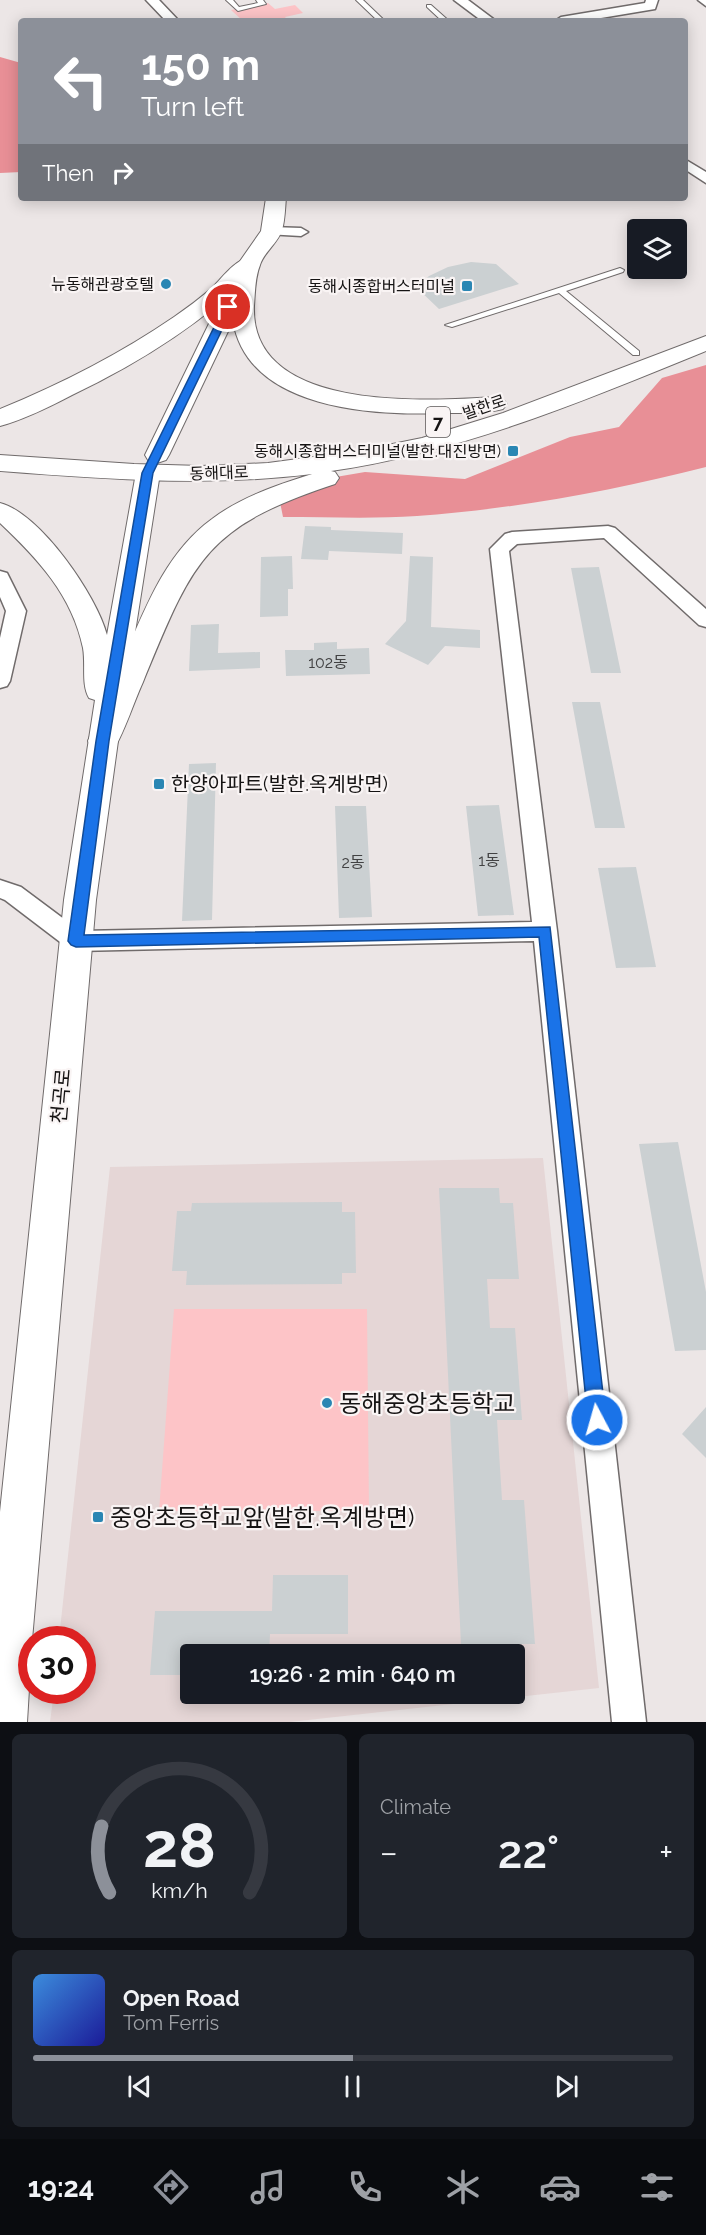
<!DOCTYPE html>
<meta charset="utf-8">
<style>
body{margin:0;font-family:Raleway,"Noto Sans KR",sans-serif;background:#20242c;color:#f1f3f6;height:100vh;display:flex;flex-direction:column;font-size:22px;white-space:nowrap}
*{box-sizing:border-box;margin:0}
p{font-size:20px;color:#9ea1a6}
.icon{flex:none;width:33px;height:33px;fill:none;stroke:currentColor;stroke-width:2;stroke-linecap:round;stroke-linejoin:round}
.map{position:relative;height:1722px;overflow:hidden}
.drawer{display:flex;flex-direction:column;gap:12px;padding:12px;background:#0d0f14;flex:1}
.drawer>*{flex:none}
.hud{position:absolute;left:18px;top:18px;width:670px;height:183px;border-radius:6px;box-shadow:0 3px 15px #0003;background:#8c9099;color:#fff;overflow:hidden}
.controls{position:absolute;left:627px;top:219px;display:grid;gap:12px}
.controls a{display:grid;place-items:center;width:60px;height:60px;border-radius:6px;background:#171b24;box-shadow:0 3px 15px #0003;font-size:30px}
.speed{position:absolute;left:18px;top:1626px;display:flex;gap:12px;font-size:30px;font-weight:700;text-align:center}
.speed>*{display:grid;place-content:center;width:78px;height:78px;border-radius:50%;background:#171b24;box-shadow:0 3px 15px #0003;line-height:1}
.speed .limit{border:9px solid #d22;background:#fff;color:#111}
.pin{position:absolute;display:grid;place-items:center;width:51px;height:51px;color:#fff;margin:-26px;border:3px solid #fff;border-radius:50%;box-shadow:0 2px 6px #0007}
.me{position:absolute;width:66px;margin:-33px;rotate:354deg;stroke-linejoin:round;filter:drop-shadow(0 0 4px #0008)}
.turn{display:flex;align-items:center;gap:21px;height:126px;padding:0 24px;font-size:27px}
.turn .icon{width:78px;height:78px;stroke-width:2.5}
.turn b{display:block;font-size:42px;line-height:51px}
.then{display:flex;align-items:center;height:57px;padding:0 24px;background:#0003;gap:12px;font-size:22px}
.big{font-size:45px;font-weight:600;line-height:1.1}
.drawer .widget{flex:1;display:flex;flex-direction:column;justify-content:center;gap:9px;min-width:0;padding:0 21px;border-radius:9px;background:#20242c}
.drawer .dial{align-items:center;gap:0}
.dial svg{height:156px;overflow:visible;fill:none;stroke:#363941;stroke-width:7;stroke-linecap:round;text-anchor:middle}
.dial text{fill:#f1f3f6;stroke:none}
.song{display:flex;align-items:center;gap:18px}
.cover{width:72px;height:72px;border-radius:9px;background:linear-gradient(135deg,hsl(210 70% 55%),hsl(240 70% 35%))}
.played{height:6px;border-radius:3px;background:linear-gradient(90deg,#8c9099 50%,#363941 50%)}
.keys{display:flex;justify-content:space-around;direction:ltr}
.heat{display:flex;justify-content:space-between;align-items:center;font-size:33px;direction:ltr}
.drawer .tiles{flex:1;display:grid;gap:12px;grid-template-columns:1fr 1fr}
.widget:last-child{grid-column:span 2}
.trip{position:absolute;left:180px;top:1644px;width:345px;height:60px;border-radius:6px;background:#171b24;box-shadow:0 3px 15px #0003;font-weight:600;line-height:60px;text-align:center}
.dock{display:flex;height:96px;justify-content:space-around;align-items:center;background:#090b0e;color:#9ea1a6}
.dock .icon{width:42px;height:42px}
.dock .on{color:#8c9099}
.dock b{font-size:27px;color:#f1f3f6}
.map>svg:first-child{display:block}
</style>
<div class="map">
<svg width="706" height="1722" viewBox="0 0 706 1722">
<rect width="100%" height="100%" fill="#ece6e6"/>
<path fill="#e5d6d6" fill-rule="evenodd" d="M543 1158 599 1688 290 1722H50L54 1691 82 1690V1640L59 1639 110 1167ZM190 1654H514V1694H190Z"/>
<path fill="#fdc4c7" d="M268 3 275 9 295 5 303 13 285 17 288 21H243L231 10Z
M174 1309H367L369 1511H159Z"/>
<path fill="#e88f96" d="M0 57 21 63V172L0 173Z
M706 365V467C612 491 514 509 417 516 373 519 327 517 283 517L277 487 365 472 465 479 570 437 619 427 662 378Z"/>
<path fill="#cbd0d2" d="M471 262 496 264 519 284 439 309 416 287 429 276 448 267Z
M305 526 331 527V530L403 533 402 554 329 551 328 560 301 559Z
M292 556 293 589H288V616L260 617 261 557Z
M410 556 433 557 431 627 480 630V648L445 646 428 665 385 644 406 621Z
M599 567 621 673H591L571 568Z
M219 624 218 653 260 652V668L189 671 191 625Z
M337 642V649L369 648 370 674 286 676 285 650H314V643Z
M572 702H600L625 828H595Z
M216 763 212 920 182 921 189 764Z
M499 805 514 915 478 916 466 806Z
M335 806H366L372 917 339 918Z
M636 867 656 967 616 968 598 868Z
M678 1142 706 1292V1350L675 1351 639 1144Z
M439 1188H499L500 1203H513L519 1279H487L490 1328H515L522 1420H497L502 1500H524L535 1644H461Z
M342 1202V1212H355L356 1273H342V1284L186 1285 187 1271H172L177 1211H191L192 1203Z
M706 1407V1458L682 1434Z
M273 1575H348V1634H270L269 1654H190V1675H150L155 1611H272Z"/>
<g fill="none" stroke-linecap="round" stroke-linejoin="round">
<g stroke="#706b6b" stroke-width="2">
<path id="lane" d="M226 0H233L239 7 258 3 256 0H263L266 4 238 11Z
M356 0H363L385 21H378Z
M427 5H431L449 21H442L427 7Z
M620 268 624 270 623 272 566 291 639 351V355H633L559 293 452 327 445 325Z"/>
</g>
<g stroke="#706b6b" stroke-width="3">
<path id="street" d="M146 0H159L179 21H166Z
M454 0H468L496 21H482Z
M646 0H658L655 9 583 21H555L561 17 645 3Z
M698 0H706V6Z
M686 160 706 172V183L686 170Z
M271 227 301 228 308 232 301 236 266 234 264 231Z
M608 526 615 528 706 609V627L699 625 604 538 517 544 509 551 557 931 646 1722H612L534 941 76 951 68 948 5 900 0 898V880L21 887 80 931 532 922 490 549 505 534 512 532Z
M0 571 7 573 26 611 10 681 7 686 0 688V638L6 611 0 597Z"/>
</g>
<g stroke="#706b6b" stroke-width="2">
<path id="secondary" d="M266 198H286C285 208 285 220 282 230 278 243 264 252 260 265 255 277 255 293 254 306 250 413 426 401 495 397L503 399 507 404 503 409C484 414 464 413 444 413 374 416 248 410 233 321L169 455 166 460 157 463 148 460 145 455 238 264 261 231Z
M148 465 157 468 160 473 118 741 96 900 32 1640 27 1722H0V1512L64 900 95 700 89 698C81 684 86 665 83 648 72 595 38 559 0 523V503C40 513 97 596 107 635L136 473 139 468Z"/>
</g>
<g stroke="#706b6b" stroke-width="2">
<path id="primary" d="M249 257 257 259 260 264 257 269C203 323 141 362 72 395 49 407 25 419 0 426V409C61 384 120 354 174 317 187 308 199 299 211 289 222 278 234 261 249 257Z
M706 336V351C584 401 462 452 331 471L335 472 339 478 335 484C204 527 193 561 143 682 133 704 126 728 114 749L103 752 92 749 88 741C101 710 114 679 128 648 148 601 169 550 212 519 241 497 277 485 312 474 207 487 104 479 0 471V455L134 464 201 466 268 463 358 451 422 438 503 413Z"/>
</g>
<use href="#lane" fill="#fff" fill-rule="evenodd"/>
<use href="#street" fill="#fff" fill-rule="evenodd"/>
<use href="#secondary" fill="#fff" fill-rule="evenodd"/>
<use href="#primary" fill="#fff" fill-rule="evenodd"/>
</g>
<path fill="#1a73e8" stroke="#114b97" stroke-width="1.5" d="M228 304 233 307 153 473 109 741 84 935 550 927 606 1420 603 1426 597 1428 591 1426 588 1420 539 937 76 947 71 945 68 941 96 741 142 473 224 307Z"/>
<g fill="#2a86b3" stroke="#f9f4f4" stroke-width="2">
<circle cx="166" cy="284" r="6"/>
<rect x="461" y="280" width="12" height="12" rx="3"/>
<rect x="507" y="445" width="12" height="12" rx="3"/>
<rect x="153" y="778" width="12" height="12" rx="3"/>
<circle cx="327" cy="1403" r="6"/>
<rect x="92" y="1511" width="12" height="12" rx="3"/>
</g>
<g text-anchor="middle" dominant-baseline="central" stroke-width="4.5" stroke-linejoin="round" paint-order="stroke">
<g font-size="16" fill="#151313" stroke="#f9f4f4" text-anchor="end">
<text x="154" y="284">뉴동해관광호텔</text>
<text x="455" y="286">동해시종합버스터미널</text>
<text x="501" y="451">동해시종합버스터미널(발한.대진방면)</text>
</g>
<g font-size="16" fill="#151313" stroke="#f9f4f4">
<text transform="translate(484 407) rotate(-19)">발한로</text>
<text transform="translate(219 473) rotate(-2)">동해대로</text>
</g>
<g font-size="16" fill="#424243">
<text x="328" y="662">102동</text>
<text x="489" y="860">1동</text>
<text x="353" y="862">2동</text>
</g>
<rect fill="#f9f4f4" stroke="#595656" stroke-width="1.5" x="426" y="407" width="24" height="30" rx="4.5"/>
<g font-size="18" font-weight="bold" fill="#151313">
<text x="438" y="422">7</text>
</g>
<g font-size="20" fill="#151313" stroke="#f9f4f4" text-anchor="start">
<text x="171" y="784">한양아파트(발한.옥계방면)</text>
</g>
<g font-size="20" fill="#151313" stroke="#f9f4f4">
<text transform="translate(61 1096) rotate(-85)">천곡로</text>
</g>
<g font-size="24" fill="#151313" stroke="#f9f4f4" text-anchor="start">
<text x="339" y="1403">동해중앙초등학교</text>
<text x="110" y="1517">중앙초등학교앞(발한.옥계방면)</text>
</g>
</g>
</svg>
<div class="controls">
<a><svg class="icon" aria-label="layers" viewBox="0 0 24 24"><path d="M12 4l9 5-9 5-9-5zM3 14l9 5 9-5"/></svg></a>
</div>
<div class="speed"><div class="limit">30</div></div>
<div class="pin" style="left:228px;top:307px;background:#d93025"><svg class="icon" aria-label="arrive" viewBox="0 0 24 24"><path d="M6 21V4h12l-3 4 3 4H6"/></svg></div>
<svg class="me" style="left:597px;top:1420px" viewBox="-20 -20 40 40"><circle r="17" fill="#1a73e8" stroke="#fff" stroke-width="3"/><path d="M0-11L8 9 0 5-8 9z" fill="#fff"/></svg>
<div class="trip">19:26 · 2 min · 640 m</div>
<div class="hud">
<div class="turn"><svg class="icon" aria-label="left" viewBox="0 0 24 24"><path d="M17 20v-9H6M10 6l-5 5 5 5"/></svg><div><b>150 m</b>Turn left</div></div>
<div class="then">Then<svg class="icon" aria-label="right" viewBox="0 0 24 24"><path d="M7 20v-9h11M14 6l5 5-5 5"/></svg></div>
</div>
</div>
<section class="drawer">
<div class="tiles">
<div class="widget dial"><svg viewBox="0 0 100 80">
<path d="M14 69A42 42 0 1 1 86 69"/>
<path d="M14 69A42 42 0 0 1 10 35" stroke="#8c9099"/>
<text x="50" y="56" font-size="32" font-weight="700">28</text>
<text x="50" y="72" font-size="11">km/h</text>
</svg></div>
<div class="widget"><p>Climate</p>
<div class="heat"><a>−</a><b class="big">22°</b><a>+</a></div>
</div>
<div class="widget">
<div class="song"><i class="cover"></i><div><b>Open Road</b><p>Tom Ferris</p></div></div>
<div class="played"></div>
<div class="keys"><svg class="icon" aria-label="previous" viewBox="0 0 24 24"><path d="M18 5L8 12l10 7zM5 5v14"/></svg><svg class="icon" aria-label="pause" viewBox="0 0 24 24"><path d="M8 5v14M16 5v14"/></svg><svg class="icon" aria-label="next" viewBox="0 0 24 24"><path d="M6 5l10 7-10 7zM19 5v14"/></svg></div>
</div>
</div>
</section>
<nav class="dock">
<b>19:24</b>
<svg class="icon on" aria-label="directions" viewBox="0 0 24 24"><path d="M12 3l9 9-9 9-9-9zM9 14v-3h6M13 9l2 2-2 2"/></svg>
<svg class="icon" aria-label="music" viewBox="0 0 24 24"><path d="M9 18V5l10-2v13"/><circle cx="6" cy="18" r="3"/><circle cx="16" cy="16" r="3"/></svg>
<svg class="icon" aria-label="phone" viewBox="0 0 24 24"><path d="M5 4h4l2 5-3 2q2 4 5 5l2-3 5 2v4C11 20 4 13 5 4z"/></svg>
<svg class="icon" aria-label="climate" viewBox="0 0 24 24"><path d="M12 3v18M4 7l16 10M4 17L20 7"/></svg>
<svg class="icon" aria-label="car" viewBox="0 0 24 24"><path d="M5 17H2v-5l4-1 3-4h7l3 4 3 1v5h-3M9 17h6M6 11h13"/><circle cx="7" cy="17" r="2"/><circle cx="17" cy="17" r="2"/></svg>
<svg class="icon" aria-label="filters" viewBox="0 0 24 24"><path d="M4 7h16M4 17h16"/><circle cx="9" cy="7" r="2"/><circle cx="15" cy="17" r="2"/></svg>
</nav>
